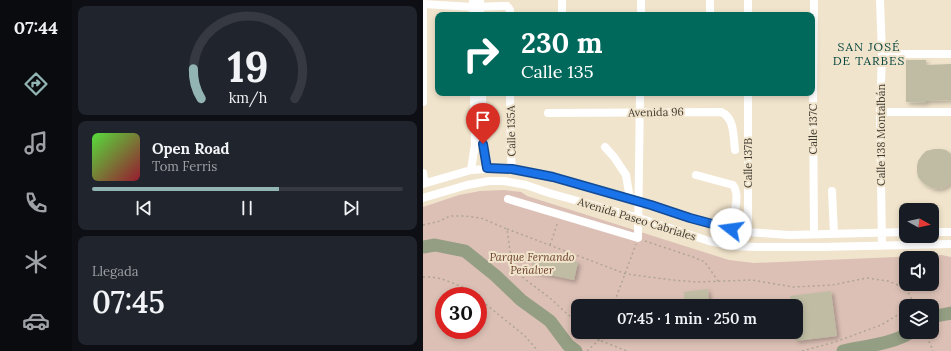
<!DOCTYPE html>
<html lang="es">
<meta charset="utf-8">
<style>
body{margin:0;font-family:Lora,serif;background:#20242c;color:#f1f3f6;height:100vh;display:flex;flex-direction:column;font-size:15px;white-space:nowrap}
*{box-sizing:border-box;margin:0}
p{font-size:13px;color:#9ea1a6}
.icon{flex:none;width:22px;height:22px;fill:none;stroke:currentColor;stroke-width:2;stroke-linecap:round;stroke-linejoin:round}
.map{position:relative;flex:1;overflow:hidden}
.panel{display:flex;flex-direction:column;gap:6px;padding:6px;background:#0d0f14;width:351px}
.panel>*{flex:none}
.guide{position:absolute;left:12px;top:12px;width:380px;height:84px;border-radius:8px;box-shadow:0 2px 6px #0003;background:#00695c;color:#fff;overflow:hidden}
.needle{width:26px;rotate:98deg}
.controls{position:absolute;left:476px;top:203px;display:grid;gap:8px}
.controls a{display:grid;place-items:center;width:40px;height:40px;border-radius:8px;background:#171b24;box-shadow:0 2px 6px #0003;font-size:20px}
.speed{position:absolute;left:12px;top:287px;display:flex;gap:8px;font-size:20px;font-weight:700;text-align:center}
.speed>*{display:grid;place-content:center;width:52px;height:52px;border-radius:50%;background:#171b24;box-shadow:0 2px 6px #0003;line-height:1}
.speed .limit{border:6px solid #d22;background:#fff;color:#111}
.pin{position:absolute;display:grid;place-items:center;width:34px;height:34px;color:#fff;margin:-41px -17px;border-radius:50% 50% 50% 0;rotate:-45deg;box-shadow:0 0 4px #0007}
.pin .icon{rotate:45deg}
.me{position:absolute;width:44px;margin:-22px;rotate:285deg;stroke-linejoin:round;filter:drop-shadow(0 0 3px #0008)}
.turn{display:flex;align-items:center;gap:14px;height:84px;padding:0 20px;font-size:18px}
.turn .icon{width:52px;height:52px;stroke-width:2.5}
.turn b{display:block;font-size:28px;line-height:34px}
.big{font-size:30px;font-weight:600;line-height:1.1}
.panel .tile{flex:1;display:flex;flex-direction:column;justify-content:center;gap:6px;min-width:0;padding:0 14px;border-radius:8px;background:#20242c}
.panel .dial{align-items:center;gap:0}
.dial svg{height:104px;overflow:visible;fill:none;stroke:#363941;stroke-width:7;stroke-linecap:round;text-anchor:middle}
.dial text{fill:#f1f3f6;stroke:none}
.song{display:flex;align-items:center;gap:12px}
.cover{width:48px;height:48px;border-radius:6px;background:linear-gradient(135deg,hsl(110 70% 55%),hsl(350 70% 35%))}
.played{height:4px;border-radius:2px;background:linear-gradient(90deg,#92b4b2 60%,#363941 60%)}
.keys{display:flex;justify-content:space-around;direction:ltr}
.trip{position:absolute;left:148px;top:299px;width:232px;height:40px;border-radius:8px;background:#171b24;box-shadow:0 2px 6px #0003;font-weight:600;line-height:40px;text-align:center}
main{display:flex;flex:1;min-height:0}
.dock{display:flex;flex-direction:column;width:72px;justify-content:space-around;align-items:center;background:#090b0e;color:#9ea1a6}
.dock .icon{width:28px;height:28px}
.dock .on{color:#92b4b2}
.dock b{font-size:18px;color:#f1f3f6}
.map>svg:first-child{display:block}
</style>
<main>
<nav class="dock">
<b>07:44</b>
<svg class="icon on" aria-label="directions" viewBox="0 0 24 24"><path d="M12 3l9 9-9 9-9-9zM9 14v-3h6M13 9l2 2-2 2"/></svg>
<svg class="icon" aria-label="music" viewBox="0 0 24 24"><path d="M9 18V5l10-2v13"/><circle cx="6" cy="18" r="3"/><circle cx="16" cy="16" r="3"/></svg>
<svg class="icon" aria-label="phone" viewBox="0 0 24 24"><path d="M5 4h4l2 5-3 2q2 4 5 5l2-3 5 2v4C11 20 4 13 5 4z"/></svg>
<svg class="icon" aria-label="climate" viewBox="0 0 24 24"><path d="M12 3v18M4 7l16 10M4 17L20 7"/></svg>
<svg class="icon" aria-label="car" viewBox="0 0 24 24"><path d="M5 17H2v-5l4-1 3-4h7l3 4 3 1v5h-3M9 17h6M6 11h13"/><circle cx="7" cy="17" r="2"/><circle cx="17" cy="17" r="2"/></svg>
</nav>
<section class="panel">
<div class="tile dial"><svg viewBox="0 0 100 80">
<path d="M14 69A42 42 0 1 1 86 69"/>
<path d="M14 69A42 42 0 0 1 8 46" stroke="#92b4b2"/>
<text x="50" y="56" font-size="32" font-weight="700">19</text>
<text x="50" y="72" font-size="11">km/h</text>
</svg></div>
<div class="tile">
<div class="song"><i class="cover"></i><div><b>Open Road</b><p>Tom Ferris</p></div></div>
<div class="played"></div>
<div class="keys"><svg class="icon" aria-label="previous" viewBox="0 0 24 24"><path d="M18 5L8 12l10 7zM5 5v14"/></svg><svg class="icon" aria-label="pause" viewBox="0 0 24 24"><path d="M8 5v14M16 5v14"/></svg><svg class="icon" aria-label="next" viewBox="0 0 24 24"><path d="M6 5l10 7-10 7zM19 5v14"/></svg></div>
</div>
<div class="tile"><p>Llegada</p><b class="big">07:45</b></div>
</section>
<div class="map">
<svg width="528" height="351" viewBox="0 0 528 351">
<defs>
<filter id="shadow"><feDropShadow dx="2.5" dy="2.5" stdDeviation="2" flood-color="#0004"/></filter>
</defs>
<rect width="100%" height="100%" fill="#f1e4cc"/>
<path fill="#dcc0b5" fill-rule="evenodd" d="M81 190 98 192 104 196 306 260 331 263 519 255 528 257V351H0V207L36 195 57 191ZM483 258H509V284H483ZM21 296H55V330H21ZM155 306H373V332H155ZM483 306H509V332H483Z"/>
<g fill="none" stroke-linecap="round" stroke-linejoin="round">
<path stroke="#949e83" stroke-width="13" d="M0 247 12 245 42 251 73 276 98 300 127 321 145 345 153 351
M509 318 513 316 528 313
M420 351C441 346 470 344 488 332"/>
</g>
<path fill="#bfbca3" filter="url(#shadow)" d="M483 60H503V103L483 102Z
M528 64V100L503 101V65Z
M511 149H518L523 150 528 154V183L520 188 515 189 509 188 500 183 495 177 494 172V166L495 161 499 155 503 151Z
M112 253 155 262 151 280 108 271Z
M285 289 286 306H262L261 292Z
M408 291 414 336 373 341 372 332H373V306H369L367 296Z"/>
<g fill="none" stroke-linecap="round" stroke-linejoin="round">
<path stroke="#afa592" stroke-width="1.5" stroke-dasharray="2 3" stroke-linecap="butt" d="M0 225 17 221 27 216H41L58 218 84 229 88 258 94 273 128 299 141 311 155 323
M84 229 203 274 250 280 273 282 329 280 370 287 409 285 444 278 465 281 475 285 485 292 492 306
M222 241 270 257 282 262 295 281
M127 245 135 222
M0 277H8L19 279 45 289 52 296
M55 298 102 336 115 351
M190 306 213 244
M166 332 176 340 204 351
M502 332 510 351
M164 351 176 340 179 332
M379 351 412 342 458 325 483 310"/>
<path stroke="#fff" stroke-width="8" d="M50 0V15
M57 0V15
M139 0V15
M287 0V15
M391 0 390 95 391 234
M457 0 459 54 457 112 459 246
M0 4 50 7 80 6H84L87 10V15
M218 15V0
M325 15V0
M459 54H528
M59 93 60 144 64 169
M87 93 88 156 89 169
M325 93V232
M0 102V4
M457 112H528
M125 113 298 112C312 118 310 136 312 150
M182 147 191 157 203 175 207 199
M48 170 52 144 51 93
M0 173 2 183
M273 175 310 185C318 196 310 216 308 229
M0 184 48 170 64 169H89L130 177 228 205 267 218 304 228 325 232 366 235 483 232
M409 191 411 234
M0 198 44 185 66 181H81L103 185 126 193 216 218 286 241 310 246 334 247H398L528 244
M85 199 215 238 217 93
M509 232H528"/>
</g>
<g fill="none" stroke-linecap="round" stroke-linejoin="round">
<g stroke="#114b97" stroke-width="10">
<path id="route" d="M60 144 64 168 89 169 130 177 228 205 267 218 308 229"/>
</g>
<use href="#route" stroke="#1a73e8" stroke-width="7"/>
</g>
<g text-anchor="middle" dominant-baseline="central" stroke-width="4" stroke-linejoin="round" paint-order="stroke">
<g font-size="11" fill="#403b31" stroke="#f1e4cc">
<text transform="translate(233 112) rotate(-1)">Avenida 96</text>
<text transform="translate(390 129) rotate(-90)">Calle 137C</text>
<text transform="translate(88 131) rotate(-91)">Calle 135A</text>
<text transform="translate(458 135) rotate(-90)">Calle 138 Montalbán</text>
<text transform="translate(325 163) rotate(-90)">Calle 137B</text>
<text transform="translate(214 219) rotate(17)">Avenida Paseo Cabriales</text>
</g>
<g font-size="11" font-style="italic" fill="#6b3e2b" stroke="#f1e4cc">
<text x="109" y="257">Parque Fernando<tspan x="109" dy="13">Peñalver</tspan></text>
</g>
<g font-size="12" letter-spacing="1" fill="#084740" stroke="#f1e4cc">
<text x="446" y="46">SAN JOSÉ<tspan x="446" dy="14">DE TARBES</tspan></text>
</g>
</g>
</svg>
<div class="controls">
<a><svg class="needle" viewBox="-14 -14 28 28"><path d="M0-13l5 13h-10z" fill="#e53935"/><path d="M0 13l5-13h-10z" fill="#9ea1a6"/></svg></a>
<a><svg class="icon" aria-label="sound" viewBox="0 0 24 24"><path d="M4 9h4l5-4v14l-5-4H4zM17 9q2 3 0 6"/></svg></a>
<a><svg class="icon" aria-label="layers" viewBox="0 0 24 24"><path d="M12 4l9 5-9 5-9-5zM3 14l9 5 9-5"/></svg></a>
</div>
<div class="speed"><div class="limit">30</div></div>
<div class="pin" style="left:60px;top:144px;background:#d93025"><svg class="icon" aria-label="arrive" viewBox="0 0 24 24"><path d="M6 21V4h12l-3 4 3 4H6"/></svg></div>
<svg class="me" style="left:308px;top:229px" viewBox="-20 -20 40 40"><circle r="19" fill="#fff"/><path d="M0-13L10 11 0 6-10 11z" fill="#1a73e8"/></svg>
<div class="trip">07:45 · 1 min · 250 m</div>
<div class="guide">
<div class="turn"><svg class="icon" aria-label="right" viewBox="0 0 24 24"><path d="M7 20v-9h11M14 6l5 5-5 5"/></svg><div><b>230 m</b>Calle 135</div></div>
</div>
</div>
</main>
